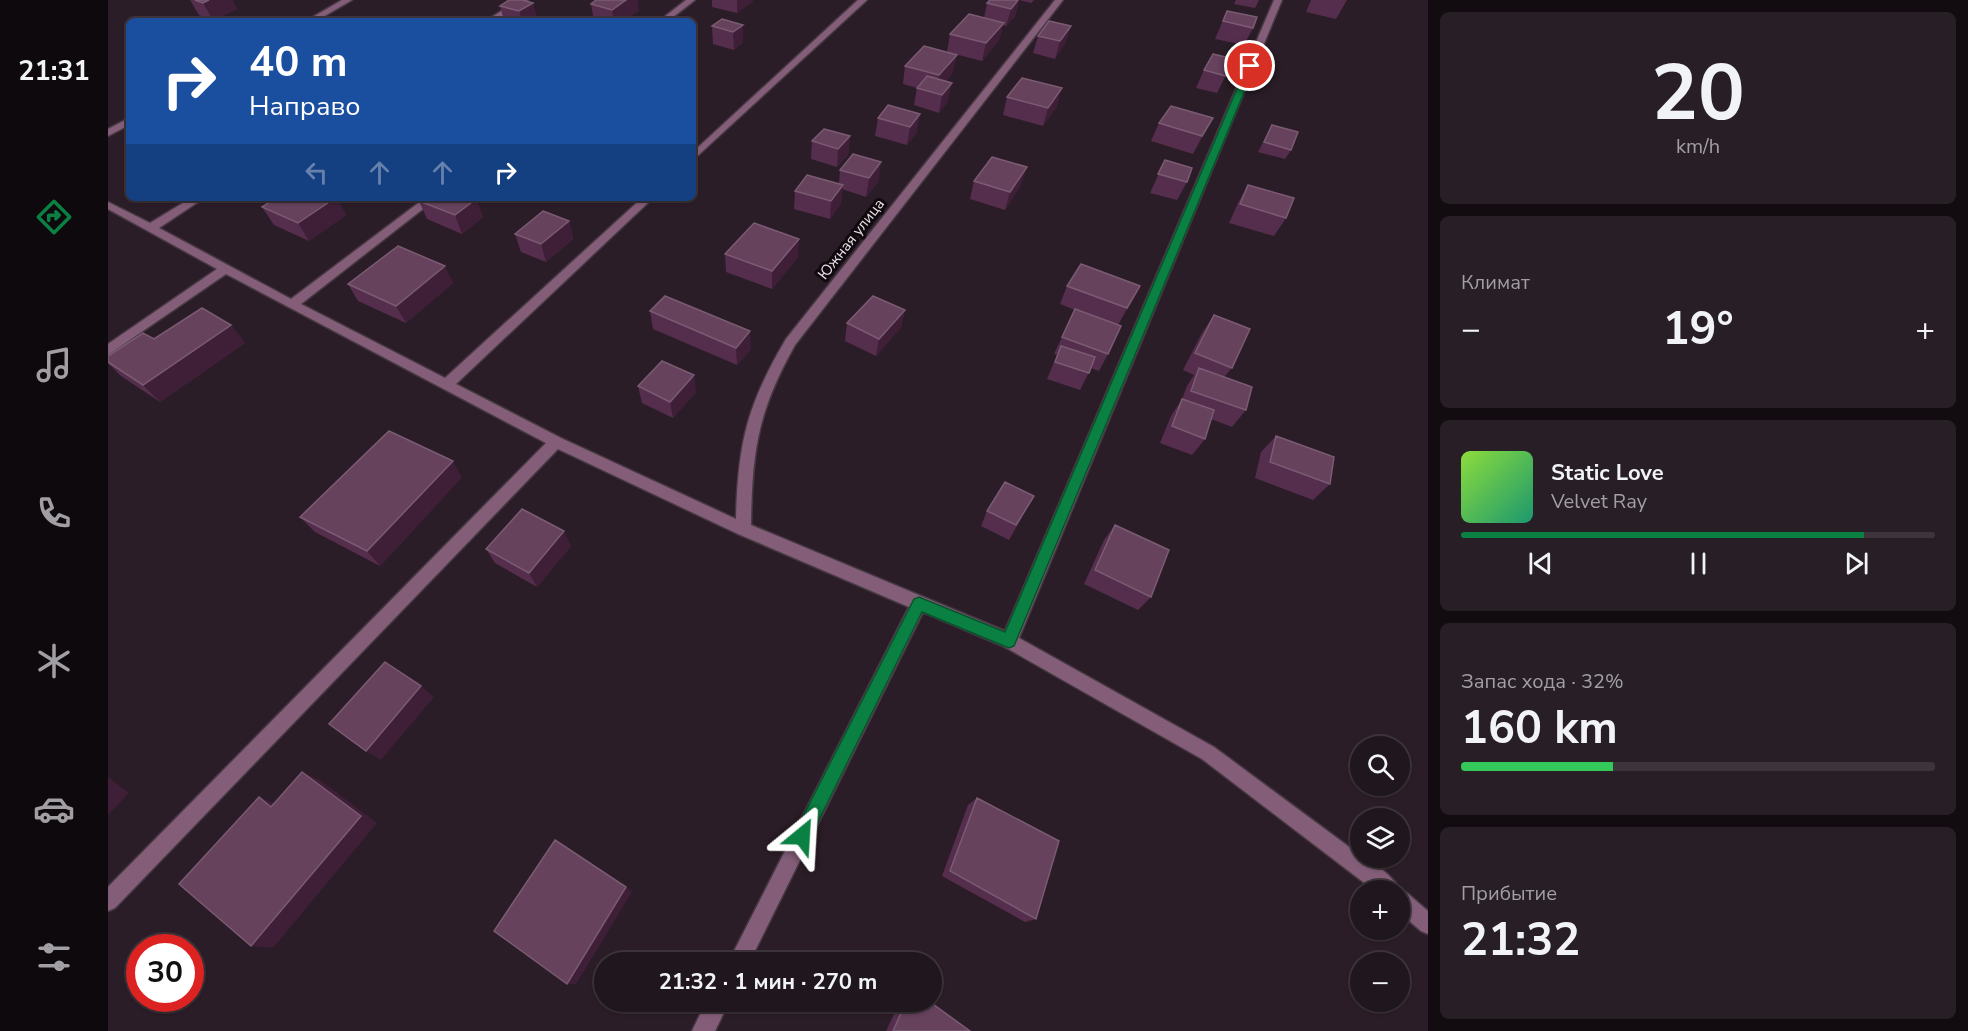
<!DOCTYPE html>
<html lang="ru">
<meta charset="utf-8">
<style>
body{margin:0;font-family:"Nunito Sans",sans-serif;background:#281f26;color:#f1f3f6;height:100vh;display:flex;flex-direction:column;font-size:22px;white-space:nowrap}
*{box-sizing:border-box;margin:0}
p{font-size:20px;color:#a29fa4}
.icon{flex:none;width:33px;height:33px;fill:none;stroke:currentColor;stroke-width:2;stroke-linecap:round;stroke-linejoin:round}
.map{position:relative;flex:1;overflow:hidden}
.side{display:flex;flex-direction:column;gap:12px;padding:12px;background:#120c10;width:540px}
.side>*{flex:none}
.banner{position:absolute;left:18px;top:18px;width:570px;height:183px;border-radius:9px;box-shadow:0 2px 4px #0004,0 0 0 2px #3d353b;background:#1a4fa0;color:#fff;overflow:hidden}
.controls{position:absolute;left:1242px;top:736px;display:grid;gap:12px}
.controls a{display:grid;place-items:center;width:60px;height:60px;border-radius:50%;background:#20161d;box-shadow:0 2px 4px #0004,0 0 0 2px #3d353b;font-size:30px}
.speed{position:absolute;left:18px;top:934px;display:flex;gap:12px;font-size:30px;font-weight:700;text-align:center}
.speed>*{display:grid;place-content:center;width:78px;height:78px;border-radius:50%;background:#20161d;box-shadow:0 2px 4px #0004,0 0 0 2px #3d353b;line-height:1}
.speed .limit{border:9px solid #d22;background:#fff;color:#111}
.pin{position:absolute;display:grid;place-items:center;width:51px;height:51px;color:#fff;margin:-26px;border:3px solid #fff;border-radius:50%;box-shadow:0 2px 6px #0007}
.me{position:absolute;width:66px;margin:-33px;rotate:27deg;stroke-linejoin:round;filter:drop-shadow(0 0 4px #0008)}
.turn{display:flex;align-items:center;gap:21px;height:126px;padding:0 24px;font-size:27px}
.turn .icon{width:78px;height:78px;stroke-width:2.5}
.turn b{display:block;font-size:42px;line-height:51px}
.lanes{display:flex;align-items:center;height:57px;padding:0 24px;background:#0003;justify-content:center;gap:30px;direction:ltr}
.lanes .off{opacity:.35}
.big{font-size:45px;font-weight:700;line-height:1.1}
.side .card{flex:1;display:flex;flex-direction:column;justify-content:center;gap:9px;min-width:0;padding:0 21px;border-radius:9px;background:#281f26}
.side .dial{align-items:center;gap:0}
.dial b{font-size:78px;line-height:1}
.song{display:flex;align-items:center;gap:18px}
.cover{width:72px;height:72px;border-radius:9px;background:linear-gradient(135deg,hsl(90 70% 55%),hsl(160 70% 35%))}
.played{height:6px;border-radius:3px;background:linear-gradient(90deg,#0b8043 85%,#3d353b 85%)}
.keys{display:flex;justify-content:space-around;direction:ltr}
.heat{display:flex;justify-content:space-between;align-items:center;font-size:33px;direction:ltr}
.charge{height:9px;border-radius:4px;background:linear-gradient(90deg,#34c759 32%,#3d353b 0)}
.trip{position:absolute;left:486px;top:952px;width:348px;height:60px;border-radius:30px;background:#20161d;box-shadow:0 2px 4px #0004,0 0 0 2px #3d353b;font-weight:700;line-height:60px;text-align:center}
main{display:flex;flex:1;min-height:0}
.dock{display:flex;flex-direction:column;width:108px;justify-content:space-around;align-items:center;background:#0d090c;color:#a29fa4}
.dock .icon{width:42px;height:42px}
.dock .current{color:#0b8043}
.dock b{font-size:27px;color:#f1f3f6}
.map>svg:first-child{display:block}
</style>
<main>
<nav class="dock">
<b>21:31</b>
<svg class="icon current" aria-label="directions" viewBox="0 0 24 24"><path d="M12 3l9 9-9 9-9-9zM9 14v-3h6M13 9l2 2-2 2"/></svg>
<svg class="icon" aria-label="music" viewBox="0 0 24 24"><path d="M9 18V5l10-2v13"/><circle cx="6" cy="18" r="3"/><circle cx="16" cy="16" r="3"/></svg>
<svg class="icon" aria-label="phone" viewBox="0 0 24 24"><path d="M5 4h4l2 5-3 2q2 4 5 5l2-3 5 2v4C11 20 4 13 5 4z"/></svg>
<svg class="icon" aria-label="climate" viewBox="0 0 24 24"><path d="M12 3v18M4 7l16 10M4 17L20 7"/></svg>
<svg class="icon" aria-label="car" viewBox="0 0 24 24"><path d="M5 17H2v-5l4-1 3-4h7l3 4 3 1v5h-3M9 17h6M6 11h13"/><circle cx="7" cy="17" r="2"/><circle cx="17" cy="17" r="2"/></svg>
<svg class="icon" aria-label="filters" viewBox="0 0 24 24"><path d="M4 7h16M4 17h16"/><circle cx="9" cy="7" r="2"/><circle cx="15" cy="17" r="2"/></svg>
</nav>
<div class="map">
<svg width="1320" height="1031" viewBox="0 0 1320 1031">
<rect width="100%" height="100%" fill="#2b1d27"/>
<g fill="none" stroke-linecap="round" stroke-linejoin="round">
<g stroke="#463842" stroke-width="3">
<path id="minor" d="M234 0H244L208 21H198Z
M410 0H420L388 21H378Z
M578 0H587L560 21H551Z
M750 0H759L585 160V152Z
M947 0H955L687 345C650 411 644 450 643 525L897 631 1166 0H1174L911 638 1106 747 1252 855V858C1265 859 1287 879 1292 890L1299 893 1320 911V934L1313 931 1292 913V891H1267L1094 759 895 646 815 612 641 963H620L801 607 630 534 450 449 7 908 0 911V887L438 443 118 274 0 355V344L109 269 0 209V202L42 223 83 198H96L51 228 183 299 317 198H329L193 304 337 378 534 198H545L348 384 453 438 628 519C630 443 639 405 678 339Z
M21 118V125L0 136V129Z
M598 1002H621L607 1031H584Z"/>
</g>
<use href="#minor" fill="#845e79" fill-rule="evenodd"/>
</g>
<path fill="#562e4d" d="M82 0H124L129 9 105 20 91 15Z
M399 0H414L425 3 429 20 427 21H396L392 6 401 1Z
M604 0H645V1L629 13 604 7Z
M882 0H926L923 3 911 0 907 16 898 26 895 25 891 40 874 61 839 52 842 34 876 18 879 3Z
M1128 0H1151L1147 8 1126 4Z
M1203 0H1239L1228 19 1198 12Z
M483 4 531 10 515 21H486Z
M1119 11 1145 28 1136 45 1107 39Z
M635 25V42L626 50 605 44 604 26Z
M963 26 957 43 947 59 925 53 930 36Z
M1126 59 1109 93 1088 88 1096 70Z
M797 66 845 72 838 81 840 101 831 113 806 105 809 88 795 84Z
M899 97 949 106 935 126 895 115Z
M780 105 809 132 799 145 767 136 770 118Z
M1105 118 1085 154 1043 141 1051 123Z
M1164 125 1183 150 1177 159 1150 152Z
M742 136 740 155 729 167 703 159 704 141Z
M1057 160 1079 182 1069 200 1042 193Z
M732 170 771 180 758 197 734 189 733 203 722 219 686 209 687 191 731 184Z
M866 181 913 185 897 210 862 199Z
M1140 185 1178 218 1166 236 1121 223 1130 203Z
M168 198H228L238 215 201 241 166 225 154 207Z
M368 199 375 217 354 234 319 219 311 201Z
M461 221 465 239 438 262 413 252 407 234Z
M617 254 690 257 664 289 618 272Z
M345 283 298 323 250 301 240 284Z
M959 286H1032L1010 325 1000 354 991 371 983 368 972 390 939 379 949 355 946 354 967 310 952 304Z
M797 310 793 327 768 356 737 341 739 323Z
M542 311 643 349 629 365 545 329Z
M1106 315 1124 368 1116 377 1138 410 1124 427 1103 419 1097 439 1084 455 1052 443 1063 416 1074 399 1079 386 1086 375 1075 370 1094 333Z
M123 325 137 343 52 402 13 376 0 363V356L46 339Z
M530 386 588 392 565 418 534 403Z
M1168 436 1222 484 1205 500 1147 478 1153 452Z
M354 477 272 566 207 532 192 517Z
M926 496 901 540 873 526 879 511Z
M1007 525 1043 597 1030 610 976 584 996 540Z
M463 546 429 587 387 563 378 549Z
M869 798 928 919 917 922 834 876 860 805Z
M792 1002H822L862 1031H778Z"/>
<path fill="#3e1f37" d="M101 0H124L129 9 105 20 95 3Z
M518 0H530L531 10 515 21H506L504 10Z
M629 0H645V1L629 13Z
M910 0H911L907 16 898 26 903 9Z
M425 3 429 20 427 21H414L411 11Z
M896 23 891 40 874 61 878 43Z
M635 25V42L626 50 625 32Z
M963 26 957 43 947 59 952 41Z
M849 55 845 72 828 93 831 75Z
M844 83 840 101 831 113 834 95Z
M954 88 949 106 935 126 940 108Z
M812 114 809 132 799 145 802 127Z
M1105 118 1085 154 1094 136Z
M742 136 740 155 729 167 730 149Z
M773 162 771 180 758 197 761 178Z
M919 167 913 185 897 210 902 192Z
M735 185 733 203 722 219 723 201Z
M227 198H228L238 215 201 241 190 223Z
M368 199 375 217 354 234 347 215Z
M461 221 465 239 438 262 433 244Z
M691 239 690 257 664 289V271Z
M337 266 345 283 298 323 288 306Z
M1032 286 1023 304 1010 326 1019 308Z
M797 310 793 327 768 356 771 339Z
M123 325 137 343 52 402 35 385Z
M642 331 643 349 629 365 628 348Z
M586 375 588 392 565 418 562 402Z
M345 461 354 477 272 566 259 551Z
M456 531 463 546 429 587 421 573Z
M313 686 326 697 273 760 258 751Z
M194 772 212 780 269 823 165 948 143 946Z
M0 777 21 793 0 815Z
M151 797 171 805 163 807Z
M518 887 524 892 468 984H459Z"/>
<path fill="#66425d" stroke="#7b5b73" stroke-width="1.5" d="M87 0H101L95 3Z
M401 0H414L425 3 411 11 392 6Z
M488 0H518L504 10 483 4Z
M882 0H910L903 9 879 3Z
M1119 11 1149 17 1145 28 1115 21Z
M861 14 896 23 878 43 842 34Z
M614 19 635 25 625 32 604 26Z
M941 21 963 26 952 41 930 36Z
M816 46 849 55 831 75 797 66Z
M1105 54 1126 59 1118 76 1096 70Z
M819 76 844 83 834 95 809 88Z
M914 78 954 88 940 108 899 97Z
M780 105 812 114 802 127 770 118Z
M1063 106 1105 118 1094 136 1051 123Z
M1164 125 1190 132 1183 150 1156 142Z
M716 129 742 136 730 149 704 141Z
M745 154 773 162 761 178 732 170Z
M884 157 919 167 902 192 866 181Z
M1057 160 1084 168 1079 182 1050 174Z
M699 175 735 185 723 201 687 191Z
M1140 185 1186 198 1178 218 1132 204Z
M168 198H227L190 223 154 207Z
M315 198H365L368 199 347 215 311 201Z
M435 211 461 221 433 244 407 234Z
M646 223 691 239 664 271 617 254Z
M290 246 337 266 288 306 240 284Z
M973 264 1032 286 1019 308 959 286Z
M557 296 642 331 628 348 542 311Z
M765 296 797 310 771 339 739 323Z
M94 308 123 325 35 385 0 362V356L35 333 46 339Z
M967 309 1013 326 1000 354 954 337Z
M1106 315 1142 329 1124 368 1087 353Z
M953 346 987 357 981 373 947 362Z
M554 361 586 375 562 402 530 386Z
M1091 368 1144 387 1138 410 1083 391Z
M1074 399 1106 410 1097 439 1064 426Z
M281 431 345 461 259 551 192 517Z
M1168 436 1226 457 1222 484 1162 462Z
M897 482 926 496 908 525 879 511Z
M414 509 456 531 421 573 378 549Z
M1007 525 1061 550 1043 597 987 570Z
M277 662 313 686 258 751 221 724Z
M194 772 253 816 143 946 71 884 151 797 163 807Z
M869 798 951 841 928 919 842 871Z
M447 840 518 887 459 984 386 931Z
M798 1002H822L862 1031H785Z"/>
<path fill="#0b8043" stroke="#07532c" stroke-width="1.5" d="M1139 65 1147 66 906 646 901 648 814 612 700 842 694 845 688 842 685 836 688 830 806 599 811 597 897 632Z"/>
<g text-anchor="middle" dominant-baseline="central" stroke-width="6" stroke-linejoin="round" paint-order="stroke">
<g font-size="15" fill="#ebe1e8" stroke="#10090e">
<text transform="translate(743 239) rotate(-52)">Южная улица</text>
</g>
</g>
</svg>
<div class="controls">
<a><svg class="icon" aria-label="search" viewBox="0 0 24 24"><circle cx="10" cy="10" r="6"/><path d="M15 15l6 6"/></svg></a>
<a><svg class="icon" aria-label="layers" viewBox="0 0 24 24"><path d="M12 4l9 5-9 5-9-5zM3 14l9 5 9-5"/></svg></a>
<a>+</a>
<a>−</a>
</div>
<div class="speed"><div class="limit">30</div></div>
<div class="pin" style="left:1142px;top:66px;background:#d93025"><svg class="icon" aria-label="arrive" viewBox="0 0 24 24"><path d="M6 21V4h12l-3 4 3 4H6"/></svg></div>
<svg class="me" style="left:694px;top:836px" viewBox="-20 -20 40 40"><path d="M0-17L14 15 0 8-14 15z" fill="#0b8043" stroke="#fff" stroke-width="4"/></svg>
<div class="trip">21:32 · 1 мин · 270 m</div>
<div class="banner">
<div class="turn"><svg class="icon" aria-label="right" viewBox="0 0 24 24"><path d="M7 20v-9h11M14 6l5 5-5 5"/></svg><div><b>40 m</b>Направо</div></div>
<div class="lanes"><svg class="icon off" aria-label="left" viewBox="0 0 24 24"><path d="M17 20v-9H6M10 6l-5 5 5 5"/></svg><svg class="icon off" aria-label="ahead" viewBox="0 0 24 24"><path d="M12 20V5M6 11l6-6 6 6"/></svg><svg class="icon off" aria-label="ahead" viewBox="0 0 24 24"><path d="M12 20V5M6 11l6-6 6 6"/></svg><svg class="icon" aria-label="right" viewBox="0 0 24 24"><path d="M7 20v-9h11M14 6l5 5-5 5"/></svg></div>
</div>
</div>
<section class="side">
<div class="card dial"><b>20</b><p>km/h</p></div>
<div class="card"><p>Климат</p>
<div class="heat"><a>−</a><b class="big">19°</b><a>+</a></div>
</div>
<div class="card">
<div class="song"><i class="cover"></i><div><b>Static Love</b><p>Velvet Ray</p></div></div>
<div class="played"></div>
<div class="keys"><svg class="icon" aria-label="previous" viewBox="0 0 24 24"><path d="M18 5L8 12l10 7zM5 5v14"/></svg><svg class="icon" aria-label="pause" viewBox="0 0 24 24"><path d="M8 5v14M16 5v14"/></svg><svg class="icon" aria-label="next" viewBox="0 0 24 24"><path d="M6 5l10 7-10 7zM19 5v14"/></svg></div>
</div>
<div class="card"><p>Запас хода · 32%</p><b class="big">160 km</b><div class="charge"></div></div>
<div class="card"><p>Прибытие</p><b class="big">21:32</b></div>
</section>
</main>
